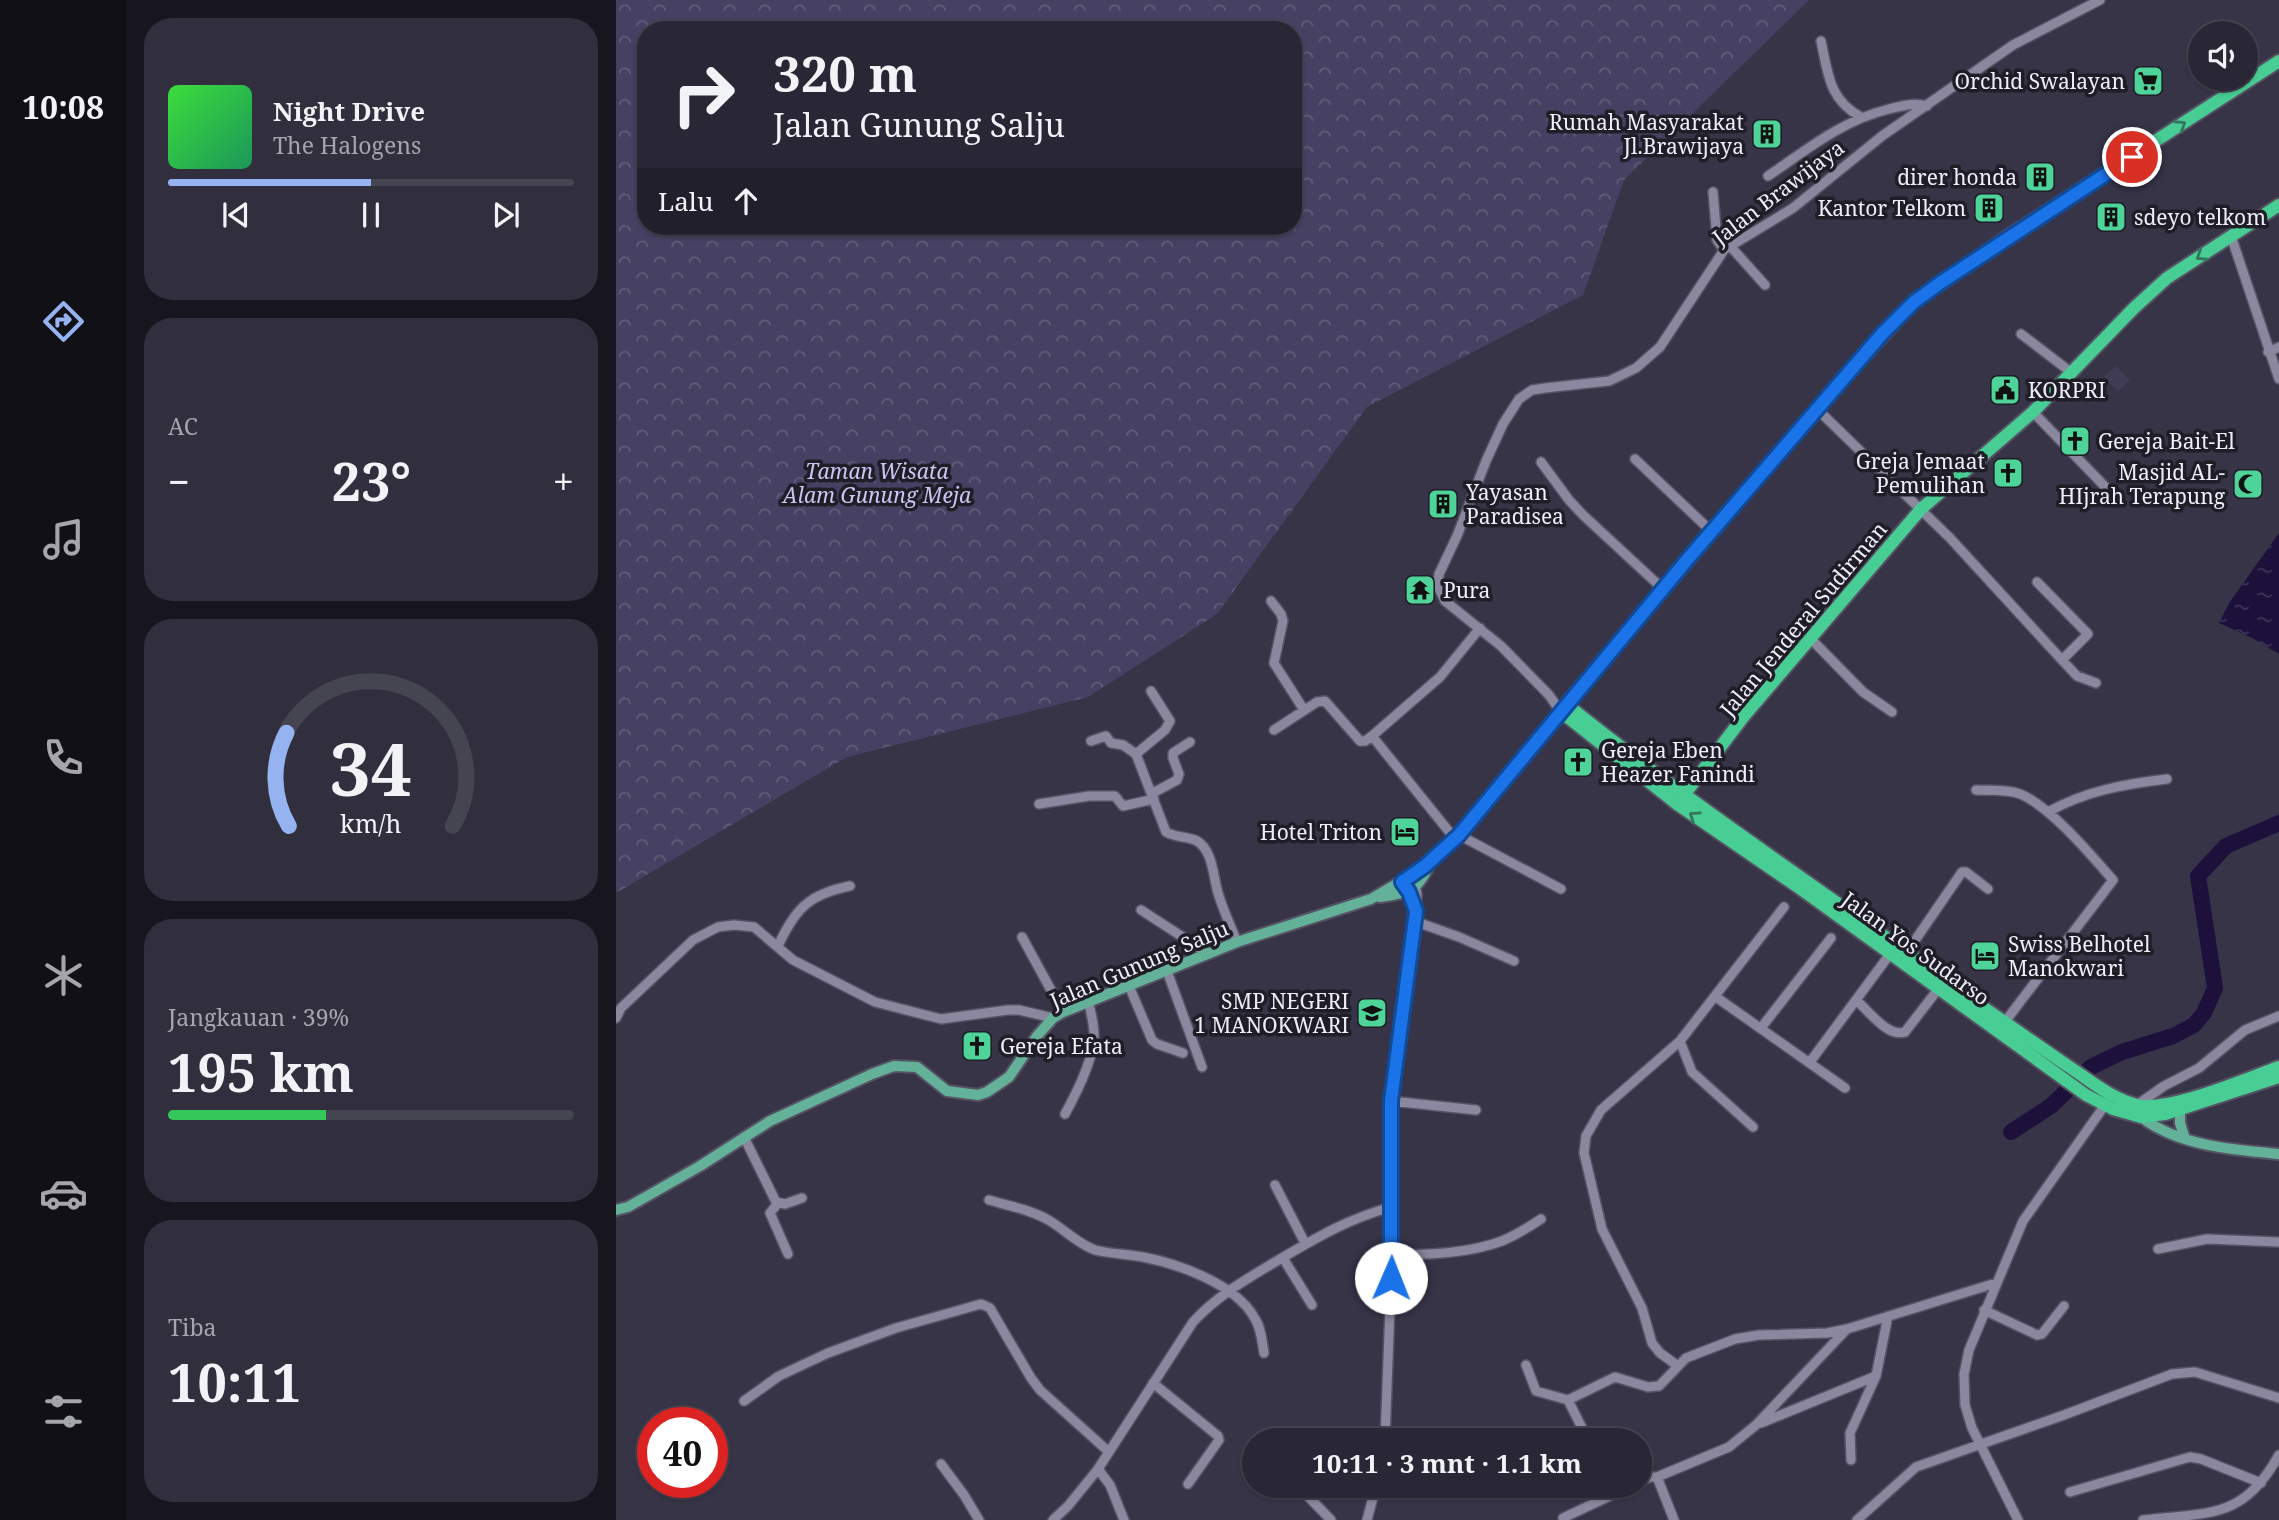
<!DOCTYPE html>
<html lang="id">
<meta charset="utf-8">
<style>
body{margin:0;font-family:"Noto Serif",serif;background:#312f3e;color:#f1f3f6;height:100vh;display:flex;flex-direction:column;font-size:26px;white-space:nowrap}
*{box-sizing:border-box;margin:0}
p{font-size:23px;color:#a5a5ad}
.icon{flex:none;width:38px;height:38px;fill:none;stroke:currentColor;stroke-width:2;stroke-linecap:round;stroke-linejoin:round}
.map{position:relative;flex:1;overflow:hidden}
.details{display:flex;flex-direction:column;gap:18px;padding:18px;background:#17151e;width:490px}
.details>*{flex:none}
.banner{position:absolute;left:21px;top:21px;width:665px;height:214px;border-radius:28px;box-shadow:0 2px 5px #0004,0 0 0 2px #454451;background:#292736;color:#f1f3f6;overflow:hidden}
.fabs{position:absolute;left:1572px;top:21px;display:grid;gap:14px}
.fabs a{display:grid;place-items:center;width:70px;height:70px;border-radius:50%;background:#292736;box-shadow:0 2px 5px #0004,0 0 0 2px #454451;font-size:35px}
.speed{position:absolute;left:21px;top:1407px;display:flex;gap:14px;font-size:35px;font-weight:700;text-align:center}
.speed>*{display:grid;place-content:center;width:91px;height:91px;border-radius:50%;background:#292736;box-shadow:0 2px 5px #0004,0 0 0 2px #454451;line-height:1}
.speed .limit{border:10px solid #d22;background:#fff;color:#111}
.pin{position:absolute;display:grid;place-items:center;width:60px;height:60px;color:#fff;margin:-30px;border:4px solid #fff;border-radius:50%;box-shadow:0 2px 7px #0007}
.me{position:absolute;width:77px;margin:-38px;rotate:1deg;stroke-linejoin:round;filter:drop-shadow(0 0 5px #0008)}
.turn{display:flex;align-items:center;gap:24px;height:147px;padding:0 21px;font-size:32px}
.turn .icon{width:91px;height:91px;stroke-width:2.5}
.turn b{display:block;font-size:49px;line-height:60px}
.then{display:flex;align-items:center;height:66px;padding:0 21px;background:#0003;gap:14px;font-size:26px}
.big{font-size:52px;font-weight:700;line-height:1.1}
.details .card{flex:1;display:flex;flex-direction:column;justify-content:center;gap:10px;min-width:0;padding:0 24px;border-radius:28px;background:#312f3e}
.details .dial{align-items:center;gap:0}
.dial svg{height:182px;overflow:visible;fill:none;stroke:#454451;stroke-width:7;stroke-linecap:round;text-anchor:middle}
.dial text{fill:#f1f3f6;stroke:none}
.song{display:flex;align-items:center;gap:21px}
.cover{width:84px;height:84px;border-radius:10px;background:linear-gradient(135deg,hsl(120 70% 55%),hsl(150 70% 35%))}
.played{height:7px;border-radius:4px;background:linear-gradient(90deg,#95b2f1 50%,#454451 50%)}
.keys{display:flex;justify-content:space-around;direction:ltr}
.heat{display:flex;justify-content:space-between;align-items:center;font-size:38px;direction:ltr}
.charge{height:10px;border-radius:5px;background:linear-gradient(90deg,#34c759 39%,#454451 0)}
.trip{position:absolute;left:626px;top:1428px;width:410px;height:70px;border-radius:35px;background:#292736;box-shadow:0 2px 5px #0004,0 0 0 2px #454451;font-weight:700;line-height:70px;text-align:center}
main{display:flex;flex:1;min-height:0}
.tab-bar{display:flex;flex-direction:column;width:126px;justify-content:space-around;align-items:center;background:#101016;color:#a5a5ad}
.tab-bar .icon{width:49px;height:49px}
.tab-bar .on{color:#95b2f1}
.tab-bar b{font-size:32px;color:#f1f3f6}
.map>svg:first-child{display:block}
</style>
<main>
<nav class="tab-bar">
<b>10:08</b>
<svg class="icon on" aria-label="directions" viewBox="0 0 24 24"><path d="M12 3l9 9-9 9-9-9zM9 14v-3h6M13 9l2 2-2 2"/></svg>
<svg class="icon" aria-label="music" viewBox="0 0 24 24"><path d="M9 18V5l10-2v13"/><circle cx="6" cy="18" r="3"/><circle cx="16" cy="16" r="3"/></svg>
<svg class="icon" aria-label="phone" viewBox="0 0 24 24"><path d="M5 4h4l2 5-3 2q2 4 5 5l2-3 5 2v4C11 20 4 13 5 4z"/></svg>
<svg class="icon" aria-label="climate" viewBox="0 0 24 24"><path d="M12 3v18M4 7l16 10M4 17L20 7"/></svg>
<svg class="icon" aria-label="car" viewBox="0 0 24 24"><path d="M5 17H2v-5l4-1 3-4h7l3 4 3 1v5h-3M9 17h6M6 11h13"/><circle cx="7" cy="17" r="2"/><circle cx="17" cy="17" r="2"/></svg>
<svg class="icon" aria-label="filters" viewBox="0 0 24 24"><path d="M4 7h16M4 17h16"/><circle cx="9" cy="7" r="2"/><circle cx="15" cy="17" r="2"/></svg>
</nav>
<section class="details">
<div class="card">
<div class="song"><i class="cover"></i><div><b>Night Drive</b><p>The Halogens</p></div></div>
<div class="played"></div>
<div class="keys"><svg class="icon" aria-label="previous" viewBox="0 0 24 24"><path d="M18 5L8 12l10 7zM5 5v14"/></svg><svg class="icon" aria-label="pause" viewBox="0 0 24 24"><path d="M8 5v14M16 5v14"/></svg><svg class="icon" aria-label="next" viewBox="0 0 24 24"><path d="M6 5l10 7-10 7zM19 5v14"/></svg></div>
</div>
<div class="card"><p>AC</p>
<div class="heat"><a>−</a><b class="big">23°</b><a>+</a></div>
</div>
<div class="card dial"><svg viewBox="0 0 100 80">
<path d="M14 69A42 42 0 1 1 86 69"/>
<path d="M14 69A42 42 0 0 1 13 28" stroke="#95b2f1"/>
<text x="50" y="56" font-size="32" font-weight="700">34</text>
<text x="50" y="72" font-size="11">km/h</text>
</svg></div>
<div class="card"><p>Jangkauan · 39%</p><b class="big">195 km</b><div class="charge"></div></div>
<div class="card"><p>Tiba</p><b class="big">10:11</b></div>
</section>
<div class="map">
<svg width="1663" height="1520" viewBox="0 0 1663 1520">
<defs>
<pattern id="forest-crowns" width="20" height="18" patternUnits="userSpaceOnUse" patternTransform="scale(1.75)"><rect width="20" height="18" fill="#464062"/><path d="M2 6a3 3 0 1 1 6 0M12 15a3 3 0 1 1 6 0" fill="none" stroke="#615c79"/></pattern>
<pattern id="water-ripples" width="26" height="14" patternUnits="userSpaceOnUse" patternTransform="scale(1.75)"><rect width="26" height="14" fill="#1d113b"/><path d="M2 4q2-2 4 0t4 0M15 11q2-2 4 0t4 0" fill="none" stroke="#3e3458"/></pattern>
</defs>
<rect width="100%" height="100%" fill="#373448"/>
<path fill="#413c55" d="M1500 366 1514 380 1502 392 1488 377Z"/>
<path fill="url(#forest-crowns)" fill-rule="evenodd" d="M0 0H1193L1008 180 967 295 751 407 601 614 472 697 231 757 0 893ZM30 30H677V226H30Z"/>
<path fill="url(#water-ripples)" d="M1663 533V654L1636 638 1603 623 1613 603Z"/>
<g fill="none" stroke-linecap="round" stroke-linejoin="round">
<path stroke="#1d113b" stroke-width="16" d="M1395 1132 1435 1106 1475 1067 1506 1052 1557 1036 1578 1025 1588 1013 1599 988 1582 876 1610 846 1663 823"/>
<g stroke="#555263" stroke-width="12">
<path id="minor" d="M1205 41C1212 74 1213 100 1245 117
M1152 176C1192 149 1225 121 1273 109 1285 106 1298 102 1311 106
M1097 192 1101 240 1108 250
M1615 236 1663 379
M1115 247 1149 285
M1405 334 1456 373
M1652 352 1663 347
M1201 409 1334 538 1446 660 1472 634 1421 582
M1417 412 1500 498
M1019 459 1096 532
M925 462 953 500 967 515 1047 589
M655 601 665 614 667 621 658 663 688 710
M1194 638 1247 692 1276 712
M1446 660 1461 676 1480 683
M944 711 933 695 885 646 829 601 822 586 823 574 841 536 870 461 887 424 903 399 916 390 929 388 993 381 1020 368 1044 347 1108 250 1177 208 1266 136 1397 45 1484 0
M658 730 701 702 709 701 744 741H749L756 736 839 839
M756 736 824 677 864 628
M475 741 490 736 495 743 507 745 520 754 550 832C560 838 571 836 581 841 598 851 597 880 603 896 608 912 615 927 621 942
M520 754 549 730 554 721 535 691
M1360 790C1374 791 1391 789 1404 794 1434 806 1475 855 1497 880L1388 1023
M537 793 561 780 563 774 557 758V753L574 742
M423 804 473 796H499L507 806 538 799
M1432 812C1469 791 1509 784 1551 779
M843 835 945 889
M525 910 593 954
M798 921 843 937 898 961
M406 937 447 1012
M162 946C179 909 193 894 234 886
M1291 952 1346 872H1350L1372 889
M551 971 586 1067
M513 986 536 1040 541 1044 567 1053
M1100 997 1229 1088
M1240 1000C1253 1011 1272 1038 1289 1032L1323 988
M0 1018 5 1008 77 940 102 927 118 925 138 927 177 960 259 1002 325 1019 392 1010H403L437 1018
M1145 1028 1215 938
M1064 1041 1076 1072 1137 1127
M1194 1062 1274 954
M775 1101 860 1110
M1521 1105 1548 1086 1583 1068 1629 1030 1663 1016
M449 1114C460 1094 478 1058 478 1035 478 1024 475 1012 472 1001
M128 1137 160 1202 169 1204 186 1198
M659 1185 689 1243
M373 1200C393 1206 416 1210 434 1221 449 1230 462 1244 479 1250 495 1254 511 1254 527 1257 563 1264 619 1284 638 1317 645 1327 646 1341 648 1353
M162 1203 154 1213 172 1254
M1542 1249 1591 1239 1663 1242
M776 1253C807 1257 857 1252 886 1241 900 1235 913 1227 925 1219
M667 1258 696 1305
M1368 1310 1421 1335 1426 1334 1448 1306
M910 1365 920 1391 952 1400 972 1440
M1062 1366 1044 1353 1036 1343 1026 1308 986 1229 968 1153 970 1136 985 1110 1064 1041 1168 907
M537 1383 602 1436 603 1440 572 1484
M952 1400 999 1377 1032 1387 1043 1386 1070 1358 1119 1339 1143 1335 1211 1333 1231 1329 1380 1283
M128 1401 163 1376 212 1353 280 1328 365 1304 374 1308 415 1378 424 1390 493 1452
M1145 1423 1260 1376
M769 1440 776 1253 775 1101 800 911 801 894 798 881
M1235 1460 1234 1433 1260 1376 1272 1316
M325 1464 348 1495 363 1520
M482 1469 494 1485 508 1520
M1041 1477 1058 1520
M1024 1482 1034 1477H1041L1113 1447 1140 1425 1230 1330
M682 1486 715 1520
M1454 1492 1574 1457 1585 1459 1645 1483
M947 1518 1015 1486
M437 1520 452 1506 482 1469 577 1322C601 1296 629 1280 659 1262 700 1238 729 1220 775 1207
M751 1520 760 1486
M1241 1520 1300 1467 1448 1415 1556 1374 1579 1372 1663 1398
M1402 1520 1356 1428 1349 1405 1348 1374 1353 1350 1407 1221 1489 1105
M1527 1520C1594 1512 1627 1520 1663 1455"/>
</g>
<g stroke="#555263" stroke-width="14">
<path id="major" d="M764 897C794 893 803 890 815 861
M1564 1108V1123L1569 1139
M1525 1117C1563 1146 1617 1150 1663 1154
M0 1210 12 1207 84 1166 154 1121 256 1074 278 1066 301 1067 331 1091 362 1095 371 1092 393 1077 421 1036 437 1018 447 1012 621 942 755 899 801 872 839 839 949 705"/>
</g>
<g stroke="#555263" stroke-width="16">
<path id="highway" d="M1663 61 1391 237 1298 302 1222 384 950 704C1068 799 1195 883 1318 972 1362 1004 1407 1035 1452 1066 1475 1081 1494 1098 1521 1105 1554 1112 1629 1079 1663 1067
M944 711 1061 804 1182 887 1470 1095 1497 1109 1525 1117 1549 1114 1663 1077
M1068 795 1128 716 1305 509 1417 412 1518 308 1551 278 1663 205"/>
</g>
<use href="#minor" stroke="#8a879e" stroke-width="9"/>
<use href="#major" stroke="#62b198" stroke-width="10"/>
<use href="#highway" stroke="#48cd94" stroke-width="12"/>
</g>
<defs><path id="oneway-chevron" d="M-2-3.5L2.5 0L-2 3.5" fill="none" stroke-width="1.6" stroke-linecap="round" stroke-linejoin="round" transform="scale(1.75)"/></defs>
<g stroke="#34755d">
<use href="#oneway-chevron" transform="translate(1565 125) rotate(-33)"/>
<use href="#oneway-chevron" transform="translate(1585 256) rotate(147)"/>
<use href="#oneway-chevron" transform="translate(1078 816) rotate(-146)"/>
</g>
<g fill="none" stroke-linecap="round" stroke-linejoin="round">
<g stroke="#114b97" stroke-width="18">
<path id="route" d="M775 1278V1101L800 911 793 892 786 882 809 866 843 835 1071 560 1266 334 1298 302 1324 283 1516 157"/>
</g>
<use href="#route" stroke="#1a73e8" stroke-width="12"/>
</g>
<defs>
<g id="supermarket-square" transform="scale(1.575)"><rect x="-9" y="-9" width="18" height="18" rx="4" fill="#4ed399" stroke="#1f1d26"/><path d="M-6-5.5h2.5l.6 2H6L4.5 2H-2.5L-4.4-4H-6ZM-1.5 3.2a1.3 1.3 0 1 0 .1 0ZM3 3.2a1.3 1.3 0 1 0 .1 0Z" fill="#111"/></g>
<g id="building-square" transform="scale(1.575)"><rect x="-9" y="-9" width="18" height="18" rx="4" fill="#4ed399" stroke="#1f1d26"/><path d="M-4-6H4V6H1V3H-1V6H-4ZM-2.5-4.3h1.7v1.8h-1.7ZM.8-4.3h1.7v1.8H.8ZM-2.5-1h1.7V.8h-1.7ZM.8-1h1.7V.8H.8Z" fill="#111"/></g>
<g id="civic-square" transform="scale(1.575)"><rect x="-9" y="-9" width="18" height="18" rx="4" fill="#4ed399" stroke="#1f1d26"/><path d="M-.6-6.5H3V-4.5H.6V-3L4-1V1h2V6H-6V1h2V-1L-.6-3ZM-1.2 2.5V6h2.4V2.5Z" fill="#111"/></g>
<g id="church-square" transform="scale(1.575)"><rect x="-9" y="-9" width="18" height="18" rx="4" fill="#4ed399" stroke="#1f1d26"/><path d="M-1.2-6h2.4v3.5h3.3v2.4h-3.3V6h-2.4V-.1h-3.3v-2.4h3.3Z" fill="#111"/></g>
<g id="mosque-square" transform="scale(1.575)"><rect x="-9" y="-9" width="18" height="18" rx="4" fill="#4ed399" stroke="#1f1d26"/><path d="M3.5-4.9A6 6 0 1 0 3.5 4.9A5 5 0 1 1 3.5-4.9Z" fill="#111"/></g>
<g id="temple-square" transform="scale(1.575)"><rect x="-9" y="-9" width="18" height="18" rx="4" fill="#4ed399" stroke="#1f1d26"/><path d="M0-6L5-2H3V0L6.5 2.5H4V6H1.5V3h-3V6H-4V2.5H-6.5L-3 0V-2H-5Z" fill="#111"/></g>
<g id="hotel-square" transform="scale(1.575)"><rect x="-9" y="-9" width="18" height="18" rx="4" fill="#4ed399" stroke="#1f1d26"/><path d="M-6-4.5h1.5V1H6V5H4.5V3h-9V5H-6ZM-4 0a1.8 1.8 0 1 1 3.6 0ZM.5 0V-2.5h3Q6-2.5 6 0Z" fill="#111"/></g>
<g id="school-square" transform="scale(1.575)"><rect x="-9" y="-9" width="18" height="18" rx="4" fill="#4ed399" stroke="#1f1d26"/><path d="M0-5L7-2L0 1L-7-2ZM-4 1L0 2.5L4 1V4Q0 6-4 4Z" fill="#111"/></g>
</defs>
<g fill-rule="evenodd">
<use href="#supermarket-square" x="1532" y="81"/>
<use href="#building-square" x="1151" y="134"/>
<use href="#building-square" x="1424" y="177"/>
<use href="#building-square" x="1373" y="208"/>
<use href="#building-square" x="1495" y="217"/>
<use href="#civic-square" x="1389" y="390"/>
<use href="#church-square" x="1459" y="441"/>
<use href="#church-square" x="1392" y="473"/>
<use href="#mosque-square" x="1632" y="484"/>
<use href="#building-square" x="827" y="504"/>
<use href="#temple-square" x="804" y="590"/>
<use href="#church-square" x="962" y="762"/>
<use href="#hotel-square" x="789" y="832"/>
<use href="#hotel-square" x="1369" y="956"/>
<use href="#school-square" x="756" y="1013"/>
<use href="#church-square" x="361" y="1046"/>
</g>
<g text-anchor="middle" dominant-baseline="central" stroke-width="7" stroke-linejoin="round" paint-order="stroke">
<g font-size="21" fill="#eeedfa" stroke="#1f1d26" text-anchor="end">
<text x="1509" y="81">Orchid Swalayan</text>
<text x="1128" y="122">Rumah Masyarakat<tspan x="1128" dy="24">Jl.Brawijaya</tspan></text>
<text x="1401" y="177">direr honda</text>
<text x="1350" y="208">Kantor Telkom</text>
<text x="1518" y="217" text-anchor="start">sdeyo telkom</text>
<text x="1412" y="390" text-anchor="start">KORPRI</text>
<text x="1482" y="441" text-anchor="start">Gereja Bait-El</text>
<text x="1369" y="461">Greja Jemaat<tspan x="1369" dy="24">Pemulihan</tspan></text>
<text x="1609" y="472">Masjid AL-<tspan x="1609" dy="24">HIjrah Terapung</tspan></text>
<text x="850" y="492" text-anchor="start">Yayasan<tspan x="850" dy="24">Paradisea</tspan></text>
<text x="827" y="590" text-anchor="start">Pura</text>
<text x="985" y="750" text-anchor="start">Gereja Eben<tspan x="985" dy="24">Heazer Fanindi</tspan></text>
<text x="766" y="832">Hotel Triton</text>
<text x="1392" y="944" text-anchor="start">Swiss Belhotel<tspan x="1392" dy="24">Manokwari</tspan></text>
<text x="733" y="1001">SMP NEGERI<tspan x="733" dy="24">1 MANOKWARI</tspan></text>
<text x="384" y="1046" text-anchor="start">Gereja Efata</text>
</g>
<g font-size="21" fill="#eeedfa" stroke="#1f1d26">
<text transform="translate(1162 192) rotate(-37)">Jalan Brawijaya</text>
<text transform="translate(1187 619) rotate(-50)">Jalan Jenderal Sudirman</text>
<text transform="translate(1300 948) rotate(36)">Jalan Yos Sudarso</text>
<text transform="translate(523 964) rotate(-23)">Jalan Gunung Salju</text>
</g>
<g font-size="21" font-style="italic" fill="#ccc5f4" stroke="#1f1d26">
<text x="261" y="471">Taman Wisata<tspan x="261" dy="24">Alam Gunung Meja</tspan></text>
</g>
</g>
</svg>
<div class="fabs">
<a><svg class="icon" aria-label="sound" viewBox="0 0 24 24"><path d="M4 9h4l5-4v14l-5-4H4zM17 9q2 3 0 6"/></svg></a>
</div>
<div class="speed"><div class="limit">40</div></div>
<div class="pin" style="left:1516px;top:157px;background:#d93025"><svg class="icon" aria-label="arrive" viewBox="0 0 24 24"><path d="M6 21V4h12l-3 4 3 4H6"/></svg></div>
<svg class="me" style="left:775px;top:1278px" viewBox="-20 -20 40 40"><circle r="19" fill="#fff"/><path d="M0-13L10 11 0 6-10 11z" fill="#1a73e8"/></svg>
<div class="trip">10:11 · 3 mnt · 1.1 km</div>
<div class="banner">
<div class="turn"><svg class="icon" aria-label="right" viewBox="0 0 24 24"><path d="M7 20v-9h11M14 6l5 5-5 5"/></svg><div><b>320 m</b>Jalan Gunung Salju</div></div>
<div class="then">Lalu<svg class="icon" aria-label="ahead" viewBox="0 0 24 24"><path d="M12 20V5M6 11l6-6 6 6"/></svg></div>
</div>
</div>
</main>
